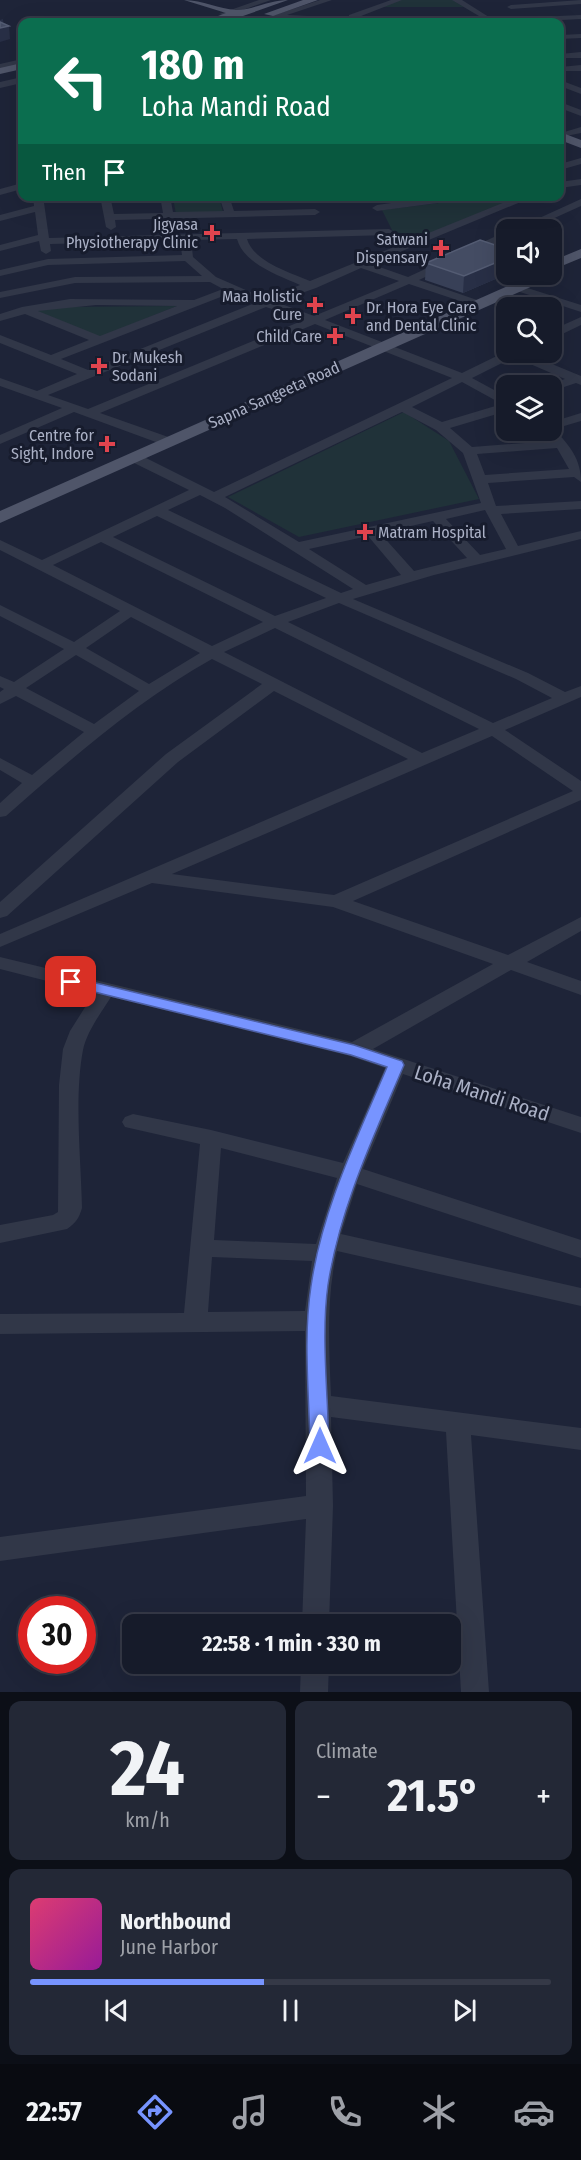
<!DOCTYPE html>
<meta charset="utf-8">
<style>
body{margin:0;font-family:"Fira Sans Condensed",sans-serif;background:#232836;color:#f1f3f6;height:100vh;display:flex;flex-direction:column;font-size:22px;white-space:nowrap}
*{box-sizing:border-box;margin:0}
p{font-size:20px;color:#9ea1a8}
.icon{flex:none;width:33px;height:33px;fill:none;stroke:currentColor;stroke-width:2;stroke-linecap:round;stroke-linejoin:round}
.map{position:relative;height:1692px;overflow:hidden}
.side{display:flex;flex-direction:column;gap:9px;padding:9px;background:#0c0f17;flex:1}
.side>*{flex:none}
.top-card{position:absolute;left:18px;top:18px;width:546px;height:183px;border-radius:12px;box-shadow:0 6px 24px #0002,0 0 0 2px #353947;background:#0b6e4f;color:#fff;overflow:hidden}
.buttons{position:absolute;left:496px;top:219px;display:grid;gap:12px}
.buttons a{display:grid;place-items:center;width:66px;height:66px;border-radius:12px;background:#161b2a;box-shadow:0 6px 24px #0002,0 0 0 2px #353947;font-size:30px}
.speed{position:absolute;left:18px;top:1596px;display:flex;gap:12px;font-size:30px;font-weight:700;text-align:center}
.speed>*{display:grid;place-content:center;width:78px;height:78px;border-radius:50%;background:#161b2a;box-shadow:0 6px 24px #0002,0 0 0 2px #353947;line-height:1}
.speed .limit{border:9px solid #d22;background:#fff;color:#111}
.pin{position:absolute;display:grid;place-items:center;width:51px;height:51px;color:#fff;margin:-26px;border-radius:12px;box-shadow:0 3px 9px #0006}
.me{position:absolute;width:66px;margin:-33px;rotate:0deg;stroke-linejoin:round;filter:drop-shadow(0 0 4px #0008)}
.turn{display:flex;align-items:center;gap:21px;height:126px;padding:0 24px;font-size:27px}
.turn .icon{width:78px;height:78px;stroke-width:2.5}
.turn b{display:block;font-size:42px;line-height:51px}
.then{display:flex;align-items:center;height:57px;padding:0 24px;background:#0003;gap:12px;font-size:22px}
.big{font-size:45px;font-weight:700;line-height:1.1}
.side .widget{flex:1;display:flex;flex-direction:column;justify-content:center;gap:9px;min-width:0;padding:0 21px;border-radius:12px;background:#232836}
.side .dial{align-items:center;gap:0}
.dial b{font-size:78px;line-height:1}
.song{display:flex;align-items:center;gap:18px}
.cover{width:72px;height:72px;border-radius:9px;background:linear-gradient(135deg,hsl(340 70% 55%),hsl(300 70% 35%))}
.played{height:6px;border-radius:3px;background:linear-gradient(90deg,#7794ff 45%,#353947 45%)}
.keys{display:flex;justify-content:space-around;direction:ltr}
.heat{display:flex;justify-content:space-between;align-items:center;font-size:33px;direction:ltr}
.side .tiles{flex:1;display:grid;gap:9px;grid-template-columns:1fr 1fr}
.widget:last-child{grid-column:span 2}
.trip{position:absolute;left:122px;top:1614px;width:339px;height:60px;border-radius:12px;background:#161b2a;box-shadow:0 6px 24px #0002,0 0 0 2px #353947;font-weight:700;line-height:60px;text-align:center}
.tabs{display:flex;height:96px;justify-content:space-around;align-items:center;background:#090b11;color:#9ea1a8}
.tabs .icon{width:42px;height:42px}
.tabs .on{color:#7794ff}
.tabs b{font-size:27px;color:#f1f3f6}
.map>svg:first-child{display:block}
</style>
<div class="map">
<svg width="581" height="1692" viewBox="0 0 581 1692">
<rect width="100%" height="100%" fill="#1e2438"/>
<path fill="#203239" d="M397 0H453L464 7H377Z
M219 197 223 212 176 214 173 198Z
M487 197H520L424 236 393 232 382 210Z
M177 306 100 337 37 311 55 307Z
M404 412 449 441 479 499 299 537 228 497Z"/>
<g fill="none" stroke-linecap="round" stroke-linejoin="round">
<path fill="#313748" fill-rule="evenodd" d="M259 0H271L226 16 219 14Z
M320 0H332L287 15 349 18V15L391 0H402L356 18 484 19 452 0H462L492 19 581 15V19L523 22H340L274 19 264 22H253Z
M581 0V4L511 9 507 7 511 5Z
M233 16H236V20L226 22H183L187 20H219Z
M581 34V38L560 39V35Z
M581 52V58H560V54Z
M22 59V64L0 70V64Z
M581 65V71H560V67Z
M22 77V83L0 88V82Z
M560 80 581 88V94L560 86Z
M560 102 581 110V116L560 108Z
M581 127V133L566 136 561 133Z
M581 158V164L560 170V164Z
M581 179V185L560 188V182Z
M22 183V189L0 195V189Z
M33 196H43L49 238 389 229 394 232 389 235 247 239C254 262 289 272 310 281L520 196H535L371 264 408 277 507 231V238L419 280 477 300V304H469L409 284 325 320 462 373 507 351 523 352 581 376V385L576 383 552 391V386L548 384 565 379 514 357 472 378 507 397V411L450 428 472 447 551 441 542 430H552V422L581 413V421L554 429C570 446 581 459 581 482L574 477 488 483 496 506 581 501V509L501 514 518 546 581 531V539L434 575 353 599 528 673 565 692 581 686V697L505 730 581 781V800L353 901 508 955 581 917V931L527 962 581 981V995L511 970 373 1049 581 1117V1133L403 1074 363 1169 581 1240V1258L357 1184 341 1234 581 1288V1306L337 1251C326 1298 329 1347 331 1396L581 1428V1450L471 1435 489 1692H461L446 1432 331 1417 333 1506 329 1624H302L306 1519 0 1561V1537L306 1496 305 1331 0 1334V1314L184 1313 200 1144 125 1127 122 1122 125 1117 133 1114 211 1130 343 1163 385 1068 350 1056 111 997C101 1013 87 1031 83 1050 74 1097 81 1160 82 1208 79 1218 76 1223 67 1229L0 1243V1225L53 1215 58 1212 59 1085 63 1049 70 1031 94 993 0 969V957L352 1042 493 964 333 907 152 883 0 947V934L408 759 274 691 178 762 7 916 0 918V902L166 754 262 684 212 659C137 701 71 759 6 816L0 817V803L22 783 0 770V758L32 775 84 732 16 696 0 704V692L4 689 0 687V676L14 682 64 649 0 616V605L74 642 120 611 0 550V540L42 560 189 490 130 461 128 458 130 455H140L214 492 452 378 315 324 100 413 174 439 176 442 174 445H164L74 412 0 444V435L62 408 0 386V378L37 391 77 374 0 343V335L51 355 89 340 25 314 0 321V314L22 307 70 299 194 300 223 289 210 282 75 283 0 298V292L75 277 202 276 185 261 48 265 0 276V270L48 259 182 255 180 241 50 244 51 251 46 254 41 251 39 241 0 251V245L38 235 35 212 0 221V215L34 206ZM237 239C244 264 278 275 300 285L266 299 216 277 193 257 191 240ZM361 268 399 281 314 316 276 302 316 288ZM231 293 255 303 88 370 61 359ZM96 305 177 306 100 336 38 311ZM266 307 304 320 88 409 48 395ZM462 382 502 404 442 422 412 407ZM402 412 436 430 463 453 481 503 299 542 225 497ZM557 448 569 469 485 475 477 454ZM200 495 225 508 353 589 341 593 168 510ZM485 510 506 549 480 555 446 519ZM157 516 326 598 275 616 113 537ZM433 521 467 558 414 571 380 533ZM368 536 401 575 366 585 309 549ZM101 542 263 622 212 646 53 565ZM339 603 516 679 552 698 493 723 288 622ZM131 617 200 653 149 684 86 648ZM275 628 479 729 422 753 224 652ZM76 655 139 691 94 724 26 688ZM492 736 573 791 334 895 172 874ZM221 1148 337 1178 316 1244 214 1240ZM212 1257 312 1261 305 1311 208 1312Z
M100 196H110L114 214 163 213 160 196H170L173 212 224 211 219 196H229L234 211 315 209 320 212 315 215 115 220 116 227 111 230 106 227Z
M441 196H473L468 199 377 211 372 208 377 205Z
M581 199V206L528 230H513Z
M518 285 581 305V312L514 290V286Z
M581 317V325L552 339V330Z
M301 1664H329L328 1692H300Z"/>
<path fill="#4f5569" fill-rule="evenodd" d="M184 0C203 0 219 9 236 10 249 11 269 0 288 0L243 16 216 22H202L226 13Z
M303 0H318L273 16 264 14Z
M22 63V69L0 74V68Z
M560 132 581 140V148L560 140Z
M581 249V258L552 270V261Z
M552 271 555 274 553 277 0 523V511L535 274H552Z"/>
</g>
<path fill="#384057" d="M507 249V274L463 293 425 280 426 263Z"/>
<path fill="#282f46" d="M3 19 4 27 9 26 10 39 0 42V20Z
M507 258V274L463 293 464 276Z"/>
<path fill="#444c63" stroke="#545c73" stroke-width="1.5" d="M0 22 9 26 0 28Z
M480 240 507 249V258L464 276 426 263Z"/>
<path fill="#7794ff" stroke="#4d60a6" stroke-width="1.5" d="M71 977 354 1045 402 1061 404 1065C374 1136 340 1207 328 1285 321 1334 328 1395 329 1446L326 1451 320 1454 313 1451 310 1446C309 1394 303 1337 311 1286 322 1209 357 1138 387 1067L351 1055 66 985 64 982Z"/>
<g fill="#e0444e" stroke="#171c2d" stroke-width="2">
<path d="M209 224h6v6h6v6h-6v6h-6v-6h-6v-6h6z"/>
<path d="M438 239h6v6h6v6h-6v6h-6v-6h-6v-6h6z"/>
<path d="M312 296h6v6h6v6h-6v6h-6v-6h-6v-6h6z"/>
<path d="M350 307h6v6h6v6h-6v6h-6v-6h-6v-6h6z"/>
<path d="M332 327h6v6h6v6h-6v6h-6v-6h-6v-6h6z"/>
<path d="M96 357h6v6h6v6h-6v6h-6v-6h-6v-6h6z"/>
<path d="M104 435h6v6h6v6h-6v6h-6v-6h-6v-6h6z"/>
<path d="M362 523h6v6h6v6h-6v6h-6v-6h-6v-6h6z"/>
</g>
<g text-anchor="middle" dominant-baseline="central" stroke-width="6" stroke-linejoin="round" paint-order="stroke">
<g font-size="16" fill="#abb1c6" stroke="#171c2d" text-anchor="end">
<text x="198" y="224">Jigyasa<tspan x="198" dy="18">Physiotherapy Clinic</tspan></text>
<text x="428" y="239">Satwani<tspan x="428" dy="18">Dispensary</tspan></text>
<text x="302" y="296">Maa Holistic<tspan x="302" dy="18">Cure</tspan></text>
<text x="366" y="307" text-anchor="start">Dr. Hora Eye Care<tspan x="366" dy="18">and Dental Clinic</tspan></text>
<text x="322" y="336">Child Care</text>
<text x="112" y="357" text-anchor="start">Dr. Mukesh<tspan x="112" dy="18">Sodani</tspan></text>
<text x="94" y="435">Centre for<tspan x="94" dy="18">Sight, Indore</tspan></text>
<text x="378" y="532" text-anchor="start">Matram Hospital</text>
</g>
<g font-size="16" fill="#abb1c6" stroke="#171c2d">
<text transform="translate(274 395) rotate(-24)">Sapna Sangeeta Road</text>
</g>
<g font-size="20" fill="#abb1c6" stroke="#171c2d">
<text transform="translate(482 1093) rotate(18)">Loha Mandi Road</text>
</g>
</g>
</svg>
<div class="buttons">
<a><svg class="icon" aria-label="sound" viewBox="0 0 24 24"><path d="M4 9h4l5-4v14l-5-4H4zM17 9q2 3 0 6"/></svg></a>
<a><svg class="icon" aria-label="search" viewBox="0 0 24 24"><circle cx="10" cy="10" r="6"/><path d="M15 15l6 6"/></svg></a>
<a><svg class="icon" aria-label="layers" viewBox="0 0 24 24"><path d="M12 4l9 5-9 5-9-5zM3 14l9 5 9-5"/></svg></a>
</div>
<div class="speed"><div class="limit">30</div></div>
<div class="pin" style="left:71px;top:982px;background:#d93025"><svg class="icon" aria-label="arrive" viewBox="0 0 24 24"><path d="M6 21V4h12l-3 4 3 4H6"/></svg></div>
<svg class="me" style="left:320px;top:1446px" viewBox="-20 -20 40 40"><path d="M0-17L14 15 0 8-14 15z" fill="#7794ff" stroke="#fff" stroke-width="4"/></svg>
<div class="trip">22:58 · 1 min · 330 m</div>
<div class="top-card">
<div class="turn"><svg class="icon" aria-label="left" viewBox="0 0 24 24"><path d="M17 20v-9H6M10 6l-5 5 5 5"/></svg><div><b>180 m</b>Loha Mandi Road</div></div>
<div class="then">Then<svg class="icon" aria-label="arrive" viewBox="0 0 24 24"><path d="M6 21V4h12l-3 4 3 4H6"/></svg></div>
</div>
</div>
<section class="side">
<div class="tiles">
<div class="widget dial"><b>24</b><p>km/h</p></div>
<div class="widget"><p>Climate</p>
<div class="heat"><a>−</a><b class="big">21.5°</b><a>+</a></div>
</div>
<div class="widget">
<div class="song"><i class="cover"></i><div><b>Northbound</b><p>June Harbor</p></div></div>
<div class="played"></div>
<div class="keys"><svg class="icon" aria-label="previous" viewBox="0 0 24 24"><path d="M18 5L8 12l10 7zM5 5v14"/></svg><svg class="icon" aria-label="pause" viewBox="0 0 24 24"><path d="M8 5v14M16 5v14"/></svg><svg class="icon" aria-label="next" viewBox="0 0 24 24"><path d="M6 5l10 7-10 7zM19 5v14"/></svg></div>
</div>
</div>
</section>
<nav class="tabs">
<b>22:57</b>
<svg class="icon on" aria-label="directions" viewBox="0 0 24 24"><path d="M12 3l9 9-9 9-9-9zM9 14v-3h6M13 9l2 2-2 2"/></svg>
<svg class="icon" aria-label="music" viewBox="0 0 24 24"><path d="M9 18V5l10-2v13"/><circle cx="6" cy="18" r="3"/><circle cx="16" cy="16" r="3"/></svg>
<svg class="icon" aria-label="phone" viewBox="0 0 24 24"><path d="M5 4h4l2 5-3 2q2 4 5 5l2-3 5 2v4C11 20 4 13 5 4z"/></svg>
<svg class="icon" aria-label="climate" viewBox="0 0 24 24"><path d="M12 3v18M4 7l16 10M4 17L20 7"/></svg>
<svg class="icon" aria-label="car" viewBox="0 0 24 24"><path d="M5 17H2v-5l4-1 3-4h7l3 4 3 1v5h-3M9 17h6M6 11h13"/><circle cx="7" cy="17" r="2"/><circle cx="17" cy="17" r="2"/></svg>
</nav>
